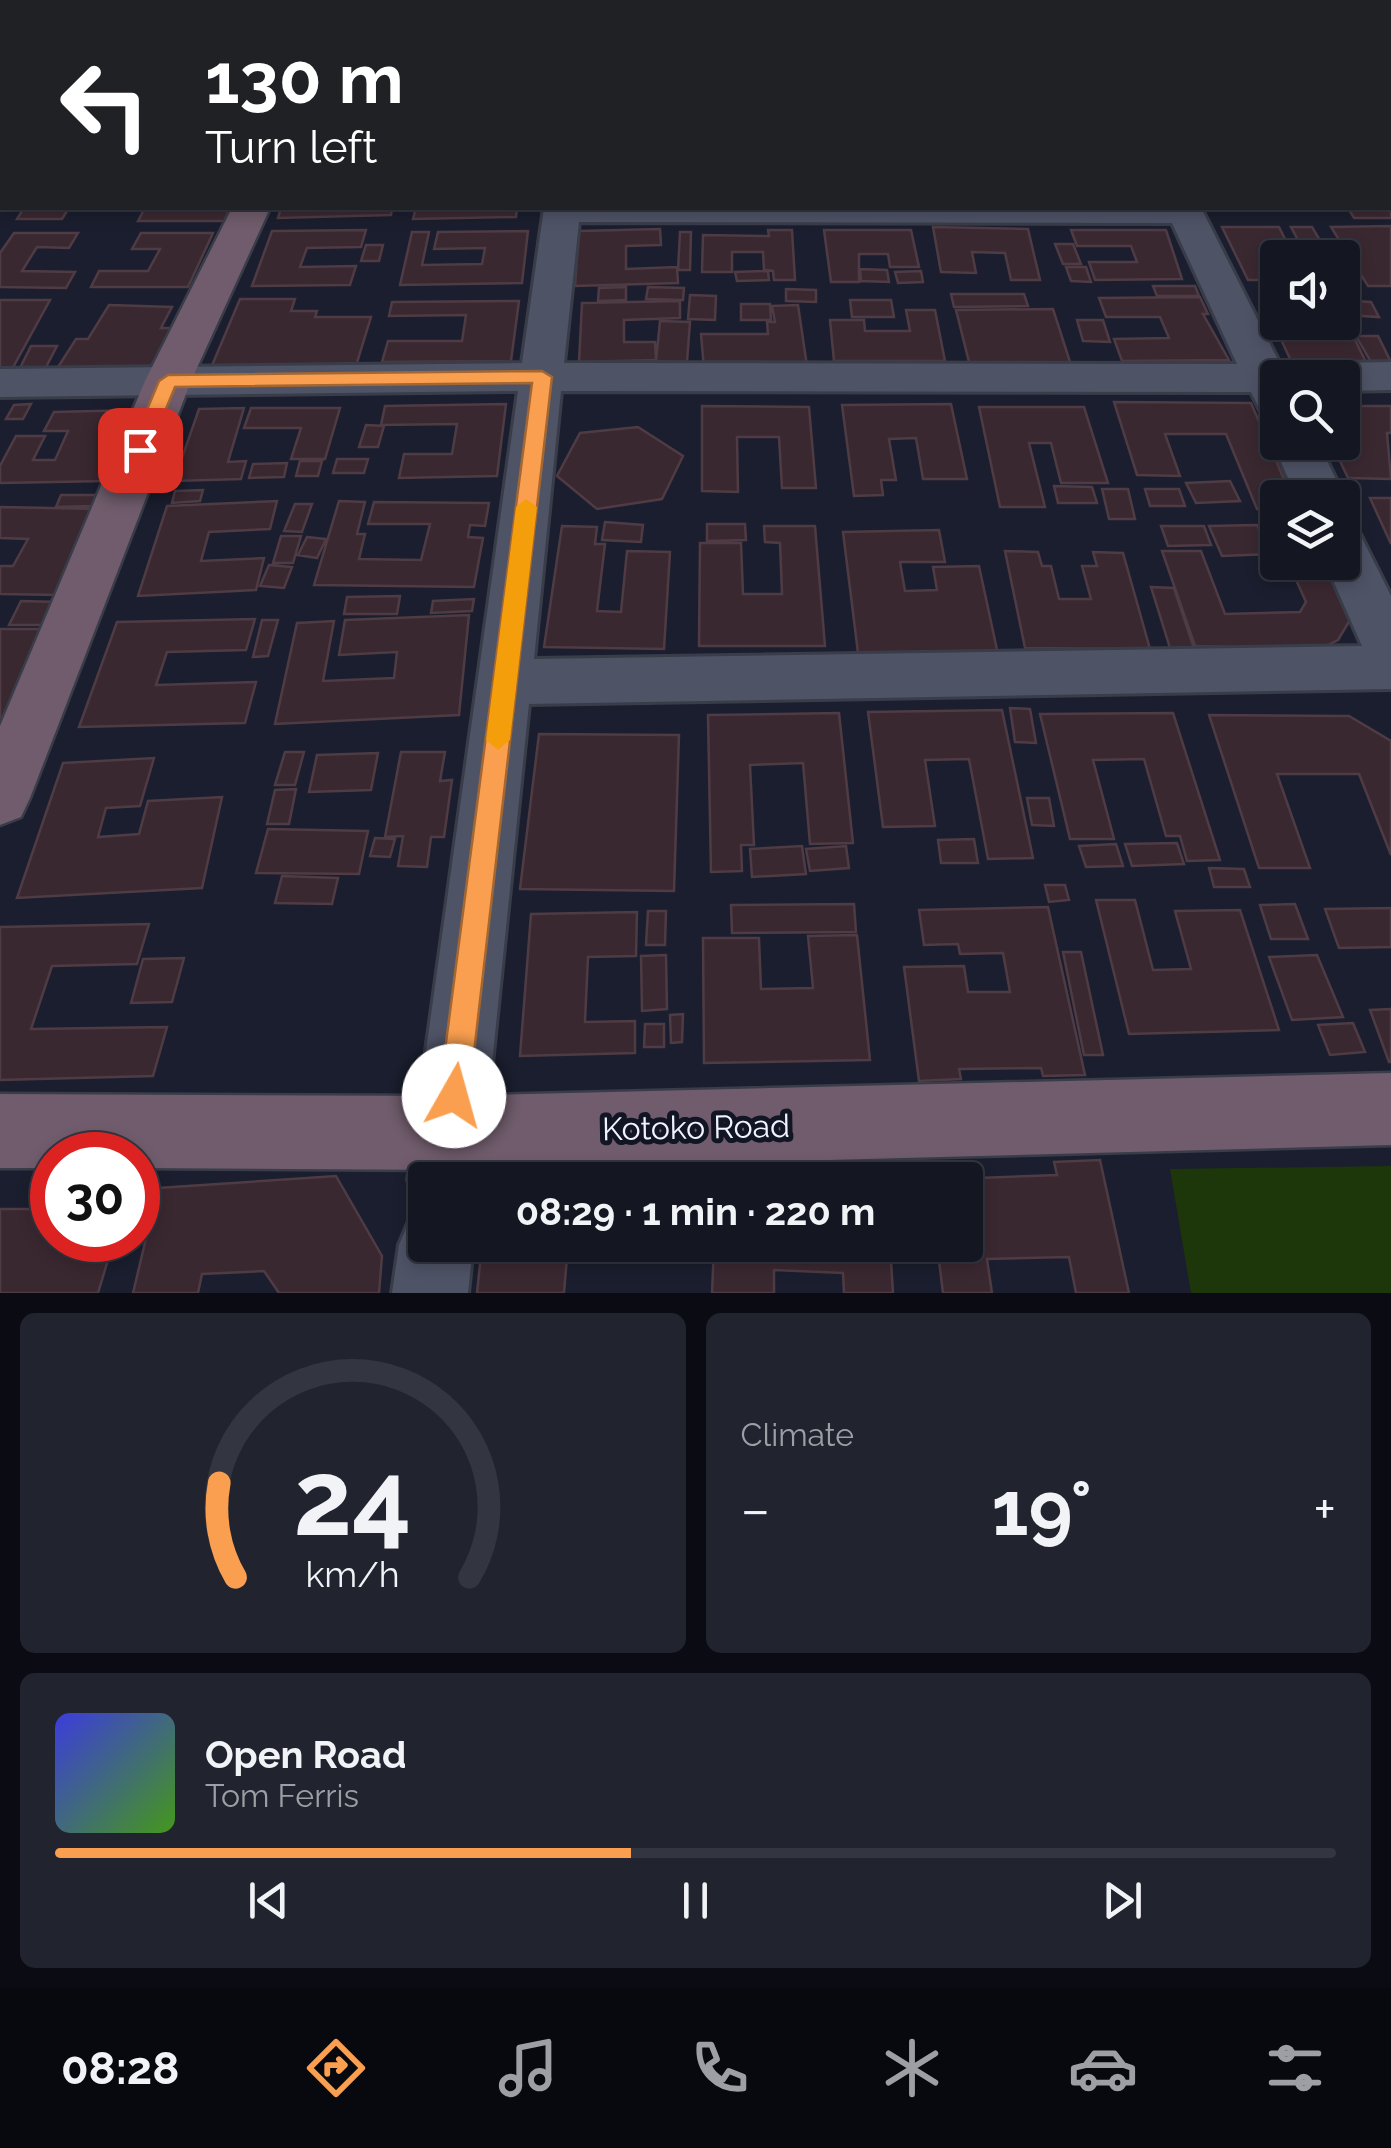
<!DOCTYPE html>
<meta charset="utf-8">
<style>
body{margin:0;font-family:Raleway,sans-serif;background:#21232f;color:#f1f3f6;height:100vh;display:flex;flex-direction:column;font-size:38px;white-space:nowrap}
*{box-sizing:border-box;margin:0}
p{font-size:32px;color:#9d9fa5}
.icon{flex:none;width:55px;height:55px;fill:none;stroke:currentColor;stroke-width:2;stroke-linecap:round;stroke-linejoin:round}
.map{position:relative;height:1293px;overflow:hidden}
.drawer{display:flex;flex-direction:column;gap:20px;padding:20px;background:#0b0c13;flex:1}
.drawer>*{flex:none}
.top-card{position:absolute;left:0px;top:0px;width:1392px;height:210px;box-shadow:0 5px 15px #0003,0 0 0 2px #333540;background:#202124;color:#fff;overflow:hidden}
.tools{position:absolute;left:1260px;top:240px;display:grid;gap:20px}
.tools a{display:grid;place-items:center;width:100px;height:100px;border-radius:10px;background:#141622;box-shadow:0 5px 15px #0003,0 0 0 2px #333540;font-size:50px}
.speed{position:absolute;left:30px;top:1132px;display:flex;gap:20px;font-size:50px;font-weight:700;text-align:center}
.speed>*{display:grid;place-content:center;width:130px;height:130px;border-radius:50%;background:#141622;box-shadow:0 5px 15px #0003,0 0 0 2px #333540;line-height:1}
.speed .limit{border:15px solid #d22;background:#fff;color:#111}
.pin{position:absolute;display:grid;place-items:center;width:85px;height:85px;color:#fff;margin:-42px;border-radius:20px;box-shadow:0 5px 15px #0006}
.me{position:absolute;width:110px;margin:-55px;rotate:7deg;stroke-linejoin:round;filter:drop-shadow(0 0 8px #0008)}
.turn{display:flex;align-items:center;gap:35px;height:210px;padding:0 40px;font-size:45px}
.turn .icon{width:130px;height:130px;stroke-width:2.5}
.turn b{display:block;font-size:70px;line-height:85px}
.big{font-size:75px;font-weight:700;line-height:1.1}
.drawer .widget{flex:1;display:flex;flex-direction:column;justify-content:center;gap:15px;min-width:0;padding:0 35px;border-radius:15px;background:#21232f}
.drawer .dial{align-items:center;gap:0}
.dial svg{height:260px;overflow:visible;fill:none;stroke:#333540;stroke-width:7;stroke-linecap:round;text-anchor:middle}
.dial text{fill:#f1f3f6;stroke:none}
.song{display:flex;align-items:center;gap:30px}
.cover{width:120px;height:120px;border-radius:15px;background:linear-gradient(135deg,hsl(240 70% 55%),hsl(100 70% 35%))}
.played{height:10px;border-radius:5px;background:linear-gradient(90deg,#fa9f4f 45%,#333540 45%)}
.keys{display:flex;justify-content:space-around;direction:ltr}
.heat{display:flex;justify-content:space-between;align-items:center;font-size:55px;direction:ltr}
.drawer .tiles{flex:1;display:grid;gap:20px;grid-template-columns:1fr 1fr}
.widget:last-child{grid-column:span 2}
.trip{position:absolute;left:408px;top:1162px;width:575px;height:100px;border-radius:10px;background:#141622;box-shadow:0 5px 15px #0003,0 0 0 2px #333540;font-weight:700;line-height:100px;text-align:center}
.tabs{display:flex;height:160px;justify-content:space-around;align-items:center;background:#08090e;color:#9d9fa5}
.tabs .icon{width:70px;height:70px}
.tabs .selected{color:#fa9f4f}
.tabs b{font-size:45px;color:#f1f3f6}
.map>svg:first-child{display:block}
</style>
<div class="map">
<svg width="1391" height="1293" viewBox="0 0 1391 1293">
<rect width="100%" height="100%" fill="#1a1e2e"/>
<path fill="#1d370b" d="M1391 1166V1293H1191L1170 1169Z"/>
<path fill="#3a2830" stroke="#4f3b44" stroke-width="2.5" d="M1390 173 1391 218H1354L1348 208H1390Z
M24 208H69L62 219H17Z
M145 208H230L224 221H138Z
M281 208H392L391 215 278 218Z
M416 208H517L516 217 413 219Z
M1391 226V286H1368L1331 227Z
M933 227 1028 229 1040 280H1011L1005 253 972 252 976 273 941 272Z
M1222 227H1279L1287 243 1271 242 1279 258 1278 280H1248Z
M1291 227H1312L1321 242H1299Z
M660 229 661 245 626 246V269L677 267 678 283 575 286 579 231Z
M366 230 361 247 307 248 300 267 356 266 350 285 252 286 272 231Z
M768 230H792L795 280H774L773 271 764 270 763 252H732V272H702L703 235 769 236Z
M824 230H911L919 267H890L888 254H859V282H831Z
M1071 230H1166L1182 279 1095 280 1089 262H1137L1131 246H1077Z
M528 231 522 283 400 285 412 232H429L422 265 482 264 485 248 434 249 438 232Z
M680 232H691L690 270H678Z
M14 233H78L69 248 37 247 22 271 75 272 66 288 0 287V253Z
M141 233H213L188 287H91L99 271H148L160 249H132Z
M1055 244H1073L1081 264H1063Z
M366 245H383L379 261H361Z
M1066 267H1086L1091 282 1071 281Z
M860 269 887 270 889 282 861 281Z
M768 271 769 280 737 281 735 272Z
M921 271 923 282 898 283 895 272Z
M1153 286H1195L1199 296H1157Z
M626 287V300L598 301 599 288Z
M648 287 684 288 683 300 646 299Z
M786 289 816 290V302L786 301Z
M951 294H1024L1028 306 954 307Z
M690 295 716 296 715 320 688 319Z
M1200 297 1208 314H1203L1229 360 1122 361 1114 339 1169 338 1160 317H1106L1099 298Z
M240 299H295L291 311H317L315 317H371L355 369 208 375Z
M0 300H50L11 371H0Z
M850 300H891L894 317H852Z
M519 301 511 361 382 362 388 341H462L466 315 389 316 392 302Z
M680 301V318L624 320V342H655L656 360 579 362 582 303Z
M1263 301H1278V322H1326L1335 340H1355L1367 364 1292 363Z
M1354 301 1371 302 1379 317 1362 316Z
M741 304H770L771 320H741Z
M109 305 172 307 161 328H172L149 370 58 367 76 339H88Z
M798 305 807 366 704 369 701 334H768L767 322H775L772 306Z
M1053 309 1071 365 970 366 956 310Z
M906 310H935L945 361H834L830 320H864L865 331H910Z
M1077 320H1103L1110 342 1083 341Z
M660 321 690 322 687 362 656 361Z
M1356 336H1378L1391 362H1371Z
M31 346H57L46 367 20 368Z
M1114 402 1251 403 1292 498H1278V509H1257L1226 434H1165L1180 476 1137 475Z
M31 404 23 419H6L14 405Z
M506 404 497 476 399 478 404 454H452L457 424 381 425 385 406Z
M951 404 967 479H923L916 438 889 439 896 480H881L883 495 854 496 842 405Z
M702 406 809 407 816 488H782L779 437H737L738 492 702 491Z
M1342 406H1391V433H1387L1391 479 1348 478 1331 442H1342Z
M979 407H1084L1108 483H1061L1051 443H1029L1045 507H1000Z
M244 408 228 462 246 461 241 479 174 481 199 409Z
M251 408H340L325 459H291L301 428H244Z
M137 410 107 481 0 483V466L16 436H45L33 460H55L68 431H44L54 412Z
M366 425 384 426 378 447H359Z
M638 427 683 456 662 499 597 509 557 476 580 433Z
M337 459H368L364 473H333Z
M300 461H322L318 476H296Z
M287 463 284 477 249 478 253 464Z
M1230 481 1240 501 1196 503 1186 483Z
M1054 486 1092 487 1097 503H1058Z
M1102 489H1128L1135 519H1109Z
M1145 489H1179L1185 506H1150Z
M203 490 200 501 172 503 175 491Z
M61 495H99L93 506 56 507Z
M1370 498H1391V544Z
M277 501 270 529 209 532 201 561 264 558 256 590 138 596 167 506Z
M339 501 365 502 357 534H365L359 559 421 560 430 524H368L374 502 489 503 485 526 470 525 468 537 483 538 474 587 314 585Z
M295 504H312L302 532 284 531Z
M0 507 101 509 59 595 0 594V566H13L28 539 0 538Z
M605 522 643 525 641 542 602 540Z
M707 524H745L746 540 707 541Z
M1257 525 1271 554 1222 556 1209 526Z
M562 526 597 527 595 544H605L597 611 621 612 627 551 670 552 664 649 544 647Z
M764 526H815L825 646H699L700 543H741L743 594H782L780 543 765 542Z
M1161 526H1204L1211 545 1168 546Z
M939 530 945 562H900L905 591 937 590 933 567 979 566 999 659 859 661 843 532Z
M281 536H301L293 563H273Z
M307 537 326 539 317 558 298 555Z
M1005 551 1038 552 1042 566H1051L1059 599H1091L1082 566H1097L1093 552 1123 553 1150 649 1025 648Z
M1162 551H1201L1225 614 1300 612 1306 602 1288 562H1327L1348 606 1350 620 1338 640 1322 648 1195 646Z
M269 565 292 567 284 588 260 586Z
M1151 587 1174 588 1194 648H1170Z
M400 596 397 614H344L347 597Z
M474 599 472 611 431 613 433 601Z
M21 601 58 602 48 625H9Z
M469 615 459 715 275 724 297 623 334 621 323 681 394 678 397 652 339 655 345 620Z
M255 619 246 650 167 652 156 685 256 682 245 723 79 727 117 622Z
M262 620H278L268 656 253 657Z
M0 629H43L0 726Z
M1010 708 1030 709 1036 743 1015 742Z
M1002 710 1033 858 988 859 969 759 925 760 935 826 883 827 868 712Z
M839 713 853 843 810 844 803 763 750 765 754 845H741L742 871 711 872 708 715Z
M1173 713 1220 860 1187 861 1180 836H1166L1144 759 1093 760 1114 839H1070L1040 714Z
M1209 715 1349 716 1391 741V855L1359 774H1277L1310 868H1259Z
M539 734 679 735 674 891 520 889Z
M285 752H304L295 785H275Z
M401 752H445L440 781 452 780 444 837H431L427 867 398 866 403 836 385 837Z
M378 753 371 790 309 792 317 755Z
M154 758 140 806 106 808 98 837 139 834 148 801 222 797 202 888 17 898 63 763Z
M296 789 289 824H267L275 790Z
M1027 798H1049L1054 826 1032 825Z
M268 829 368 831 359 874 256 873Z
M375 838 395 839 390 857 370 856Z
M974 839 978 863H941L938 840Z
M1177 843 1184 864 1132 866 1125 844Z
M1116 844 1123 866 1086 867 1079 846Z
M802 846 806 874 752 877 750 849Z
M846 846 849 868 810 871 806 849Z
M1209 868 1244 869 1250 887H1214Z
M282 876 338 878 332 904 275 903Z
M1045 885H1065L1069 900 1049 902Z
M1096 900H1135L1153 970 1191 969 1175 911 1240 910 1279 1030 1129 1034Z
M854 904 856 932 732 933 731 905Z
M1295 904 1308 939H1271L1260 905Z
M1048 907 1085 1075 1043 1076 1041 1068 959 1069 961 1079 919 1081 904 967 964 966 968 992H1010L1003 953 960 954 958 944 924 945 919 910Z
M1391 908V947L1339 948 1325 909Z
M648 911H666L665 945H646Z
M637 912 636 956 588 957 585 1022 635 1021V1053L520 1056 531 914Z
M149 924 137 964 52 966 31 1029 167 1027 153 1076 0 1080V927Z
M857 935 870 1060 704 1063 703 938H759L761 989 813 988 808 936Z
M1063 952H1081L1103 1055H1084Z
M666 955 667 1009 642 1011 641 956Z
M1317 955 1343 1017 1292 1020 1269 957Z
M184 958 172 1002 131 1003 143 959Z
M1391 1009V1062H1389L1370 1010Z
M683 1014 682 1042 671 1043 670 1015Z
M1353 1023 1365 1052 1330 1055 1318 1025Z
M645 1024H664V1047H644Z
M1100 1160 1129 1293H1076L1069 1257 987 1259 992 1293H943L937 1245H965V1180H928L926 1163 975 1162 977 1178 1057 1175 1054 1162Z
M491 1168 665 1169 664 1180H490Z
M716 1170 764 1172V1178L819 1180H716Z
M336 1176 382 1256 379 1293H279L264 1271 202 1274 198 1293H133L158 1188Z
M0 1209H52V1240H114L98 1293H0Z
M482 1245H568L564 1293H477Z
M663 1245H689V1259L662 1258Z
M714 1245H890L893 1293H844L843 1273 774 1270V1293H712Z"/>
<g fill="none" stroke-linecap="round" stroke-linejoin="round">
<g stroke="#393c49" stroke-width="5">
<path id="lane" d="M1390 135H1391V146H1390Z"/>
</g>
<g stroke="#393c49" stroke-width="6">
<path id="street" d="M1067 0H1097L1098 2H1069Z
M2 177V202L0 203V178Z
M544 208H1201L1280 364 1391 362V390L1342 391V378H1278V419L1262 414 1251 392 561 391 534 659 1362 646 1325 562H1342V527L1359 532 1391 596V689L529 704 480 1180H425V1208L419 1205 408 1180 518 391 0 397V369L522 363ZM579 222 1172 223 1237 364 564 363Z
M1278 433V442H1318L1345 498 1342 502V498H1297L1272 442Z
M425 1213V1245H473L468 1293H392L399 1245 410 1219Z"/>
</g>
<g stroke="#393c49" stroke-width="5">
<path id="secondary" d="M0 72H2V92H0Z
M1390 79H1391V99H1390Z
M232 208H270L191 381 30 798 21 817 0 825V726L145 381Z
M1391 1073V1145L450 1170 138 1168V1155H52V1168H0V1094L450 1096Z"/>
</g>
<use href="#lane" fill="#4e5366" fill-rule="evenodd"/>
<use href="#street" fill="#4e5366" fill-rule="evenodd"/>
<use href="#secondary" fill="#705c6c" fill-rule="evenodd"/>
</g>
<path fill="#fa9f4f" stroke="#a26733" stroke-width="2.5" d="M542 371 552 377 469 1096 465 1106 454 1111 444 1106 439 1096 532 383 175 387 147 455 140 457 130 450 159 381 168 375Z"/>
<path fill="#f59e0b" d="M526 499 537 507 510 740 498 750 486 740 516 507Z"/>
<g text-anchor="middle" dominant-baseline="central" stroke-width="10" stroke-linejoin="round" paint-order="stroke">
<g font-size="32" fill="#f0f4ff" stroke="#111524">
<text transform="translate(696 1127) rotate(-1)">Kotoko Road</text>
</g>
</g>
</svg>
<div class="tools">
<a><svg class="icon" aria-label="sound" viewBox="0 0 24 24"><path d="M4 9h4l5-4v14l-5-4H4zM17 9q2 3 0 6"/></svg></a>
<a><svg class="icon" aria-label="search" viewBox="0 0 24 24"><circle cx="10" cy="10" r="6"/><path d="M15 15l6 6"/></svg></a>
<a><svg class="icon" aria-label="layers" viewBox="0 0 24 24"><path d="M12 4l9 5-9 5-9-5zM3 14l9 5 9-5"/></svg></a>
</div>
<div class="speed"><div class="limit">30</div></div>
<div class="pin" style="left:140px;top:450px;background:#d93025"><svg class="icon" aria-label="arrive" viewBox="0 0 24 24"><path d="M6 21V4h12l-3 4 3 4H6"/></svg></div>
<svg class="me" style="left:454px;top:1096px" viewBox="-20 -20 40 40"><circle r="19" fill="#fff"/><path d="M0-13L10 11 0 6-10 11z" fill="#fa9f4f"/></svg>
<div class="trip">08:29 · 1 min · 220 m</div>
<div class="top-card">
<div class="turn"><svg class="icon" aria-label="left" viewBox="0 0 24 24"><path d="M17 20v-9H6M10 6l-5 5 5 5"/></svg><div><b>130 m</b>Turn left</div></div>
</div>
</div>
<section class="drawer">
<div class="tiles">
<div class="widget dial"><svg viewBox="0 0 100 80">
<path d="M14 69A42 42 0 1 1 86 69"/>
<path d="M14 69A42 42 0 0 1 9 40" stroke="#fa9f4f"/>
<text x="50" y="56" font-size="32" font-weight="700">24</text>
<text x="50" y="72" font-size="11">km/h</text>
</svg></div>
<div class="widget"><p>Climate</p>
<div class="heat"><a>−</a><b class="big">19°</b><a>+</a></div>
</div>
<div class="widget">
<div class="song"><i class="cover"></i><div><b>Open Road</b><p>Tom Ferris</p></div></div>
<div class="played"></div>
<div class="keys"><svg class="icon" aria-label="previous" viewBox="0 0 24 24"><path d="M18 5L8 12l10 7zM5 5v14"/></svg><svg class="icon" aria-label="pause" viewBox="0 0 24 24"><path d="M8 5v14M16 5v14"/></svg><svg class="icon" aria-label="next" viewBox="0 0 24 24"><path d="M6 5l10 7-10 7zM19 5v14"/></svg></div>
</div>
</div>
</section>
<nav class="tabs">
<b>08:28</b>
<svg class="icon selected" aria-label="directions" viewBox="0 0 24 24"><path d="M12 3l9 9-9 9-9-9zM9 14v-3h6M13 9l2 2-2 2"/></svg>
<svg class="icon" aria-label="music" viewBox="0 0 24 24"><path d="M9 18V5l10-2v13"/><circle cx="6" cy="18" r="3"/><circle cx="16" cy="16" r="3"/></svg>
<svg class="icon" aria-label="phone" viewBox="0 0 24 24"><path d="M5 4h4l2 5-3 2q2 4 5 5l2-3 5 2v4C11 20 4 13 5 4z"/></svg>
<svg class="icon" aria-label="climate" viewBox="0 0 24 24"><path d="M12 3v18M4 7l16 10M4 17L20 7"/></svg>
<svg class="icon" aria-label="car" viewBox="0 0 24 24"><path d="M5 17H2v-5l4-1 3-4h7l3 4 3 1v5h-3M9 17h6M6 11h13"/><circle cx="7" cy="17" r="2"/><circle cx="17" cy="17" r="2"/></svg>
<svg class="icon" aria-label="filters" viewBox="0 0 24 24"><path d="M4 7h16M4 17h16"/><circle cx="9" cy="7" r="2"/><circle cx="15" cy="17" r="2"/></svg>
</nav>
